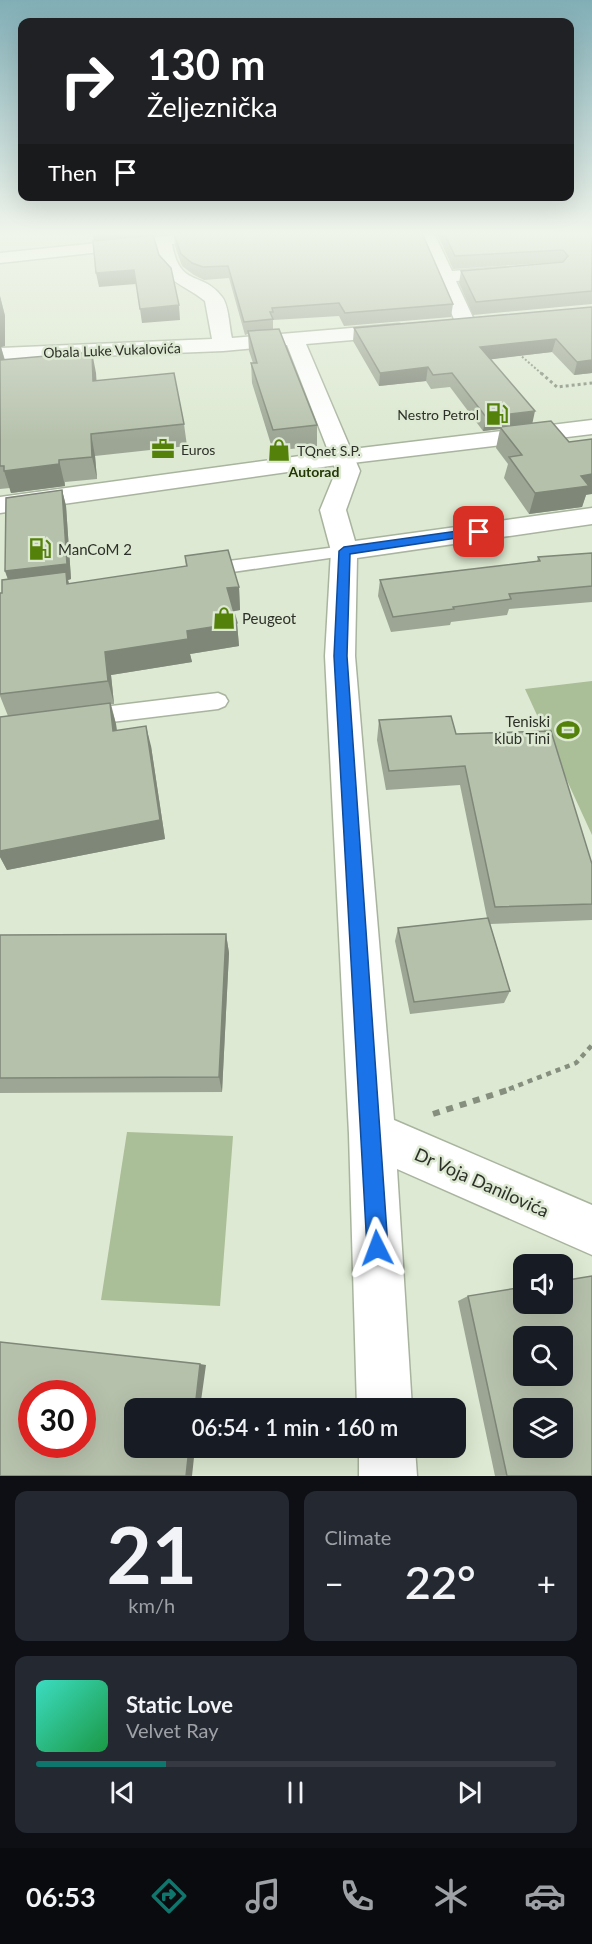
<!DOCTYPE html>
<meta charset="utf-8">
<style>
body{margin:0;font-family:Lato,sans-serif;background:#242831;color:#f1f3f6;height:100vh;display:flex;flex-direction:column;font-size:22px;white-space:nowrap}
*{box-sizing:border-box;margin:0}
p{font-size:20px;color:#9ea1a6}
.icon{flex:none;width:33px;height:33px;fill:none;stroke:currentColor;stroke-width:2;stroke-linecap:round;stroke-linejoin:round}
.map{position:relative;height:1476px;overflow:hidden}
.side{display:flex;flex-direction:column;gap:15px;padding:15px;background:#0d0f14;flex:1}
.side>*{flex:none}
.banner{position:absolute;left:18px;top:18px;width:556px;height:183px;border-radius:12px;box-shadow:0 6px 24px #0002;background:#202124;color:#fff;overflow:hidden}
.tools{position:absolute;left:513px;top:1254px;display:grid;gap:12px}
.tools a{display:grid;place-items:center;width:60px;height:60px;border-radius:12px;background:#171b24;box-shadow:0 6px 24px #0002;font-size:30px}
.speed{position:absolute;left:18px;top:1380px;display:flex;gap:12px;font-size:30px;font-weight:700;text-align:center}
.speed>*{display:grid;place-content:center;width:78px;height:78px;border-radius:50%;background:#171b24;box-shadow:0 6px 24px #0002;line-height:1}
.speed .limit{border:9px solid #d22;background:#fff;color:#111}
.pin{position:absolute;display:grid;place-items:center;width:51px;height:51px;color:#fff;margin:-26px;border-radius:12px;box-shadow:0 3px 9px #0006}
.me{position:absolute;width:66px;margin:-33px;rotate:357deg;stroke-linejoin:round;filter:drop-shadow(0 0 4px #0008)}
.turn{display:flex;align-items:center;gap:21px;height:126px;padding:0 30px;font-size:27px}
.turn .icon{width:78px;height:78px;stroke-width:2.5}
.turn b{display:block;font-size:42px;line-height:51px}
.then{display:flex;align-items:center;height:57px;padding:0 30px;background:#0003;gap:12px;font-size:22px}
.big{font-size:45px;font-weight:600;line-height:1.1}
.side .card{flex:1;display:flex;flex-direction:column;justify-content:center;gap:9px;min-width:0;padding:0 21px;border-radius:12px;background:#242831}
.side .dial{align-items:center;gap:0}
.dial b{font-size:78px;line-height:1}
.song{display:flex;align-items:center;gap:18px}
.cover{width:72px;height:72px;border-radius:9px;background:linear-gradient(135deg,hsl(170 70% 55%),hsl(140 70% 35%))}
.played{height:6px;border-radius:3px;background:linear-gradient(90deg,#0f766e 25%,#363941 25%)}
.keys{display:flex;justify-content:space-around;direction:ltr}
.heat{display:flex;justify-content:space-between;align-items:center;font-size:33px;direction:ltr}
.side .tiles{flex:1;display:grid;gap:15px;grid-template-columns:1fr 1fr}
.card:last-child{grid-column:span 2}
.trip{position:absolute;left:124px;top:1398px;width:342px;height:60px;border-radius:12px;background:#171b24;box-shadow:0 6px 24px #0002;font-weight:600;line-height:60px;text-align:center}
.dock{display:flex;height:96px;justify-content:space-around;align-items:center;background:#090b0e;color:#9ea1a6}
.dock .icon{width:42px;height:42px}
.dock .selected{color:#0f766e}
.dock b{font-size:27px;color:#f1f3f6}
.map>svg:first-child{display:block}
</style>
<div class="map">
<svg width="592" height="1476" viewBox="0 0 592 1476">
<rect width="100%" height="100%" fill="#dde9d2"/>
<path fill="#aabe97" d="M592 681V835L525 689Z
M127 1132 233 1136 220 1306 101 1300Z"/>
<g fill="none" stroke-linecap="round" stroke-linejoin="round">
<g stroke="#a9b49f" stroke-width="3">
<path id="service" d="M344 546 350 547 353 551 350 555 205 576 199 574 196 570 199 566 205 564Z
M218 693 225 696 228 701 225 706 218 709 87 725 80 723 77 717 80 711 87 709Z"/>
</g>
<g stroke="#a9b49f" stroke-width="3">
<path id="minor" d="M195 233H288L280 238 172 244C180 289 202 270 222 297 229 306 229 326 232 338L399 324 406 326 409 330 406 334 399 336 306 344 360 471 346 510 355 541 592 508V524L357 558 355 656 394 1120 592 1205V1255L397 1169 412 1408H357L349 1134 325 656 331 551 320 510 336 471 287 345 223 351 0 360V348L212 339 205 301C180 281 161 283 156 246L0 263V253Z
M418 233H434L452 271 505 267 511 268 514 272 511 276 505 277 456 281 476 324 473 328H459L456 324Z
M359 1448H415L417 1476H359Z"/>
</g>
<g stroke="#a9b49f" stroke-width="3">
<path id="tertiary" d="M592 420V434L344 464 0 513V497L344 450Z"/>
</g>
<path stroke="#868e7e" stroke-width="2" stroke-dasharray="2 2" stroke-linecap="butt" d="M519 354 542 374"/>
<path stroke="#868e7e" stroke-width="3" stroke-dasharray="3 3" stroke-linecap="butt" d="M541 373 557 387 592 383"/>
<path stroke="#868e7e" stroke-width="4.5" stroke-dasharray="5 5" stroke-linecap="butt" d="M509 1089 576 1063 592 1045"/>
<path stroke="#868e7e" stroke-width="6" stroke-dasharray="7 7" stroke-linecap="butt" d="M433 1114 514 1088"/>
<use href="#service" fill="#fff" fill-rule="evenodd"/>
<use href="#minor" fill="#fff" fill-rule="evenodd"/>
<use href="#tertiary" fill="#fff" fill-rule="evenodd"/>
</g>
<path fill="#9da694" d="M437 233H592V304L473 315 459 283 461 271 560 262 453 269Z
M174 234 453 304 451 317 344 326 339 316 273 320V329L317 425V446L273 451 252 383 251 363H253L249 351 248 334 245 335 229 278 204 280 194 275 182 266 175 246Z
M0 296 5 316V346L1 347 5 360 96 373V381L184 424 187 446 95 456 97 479 65 482V486L11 493 10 488 0 489Z
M592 307V373L574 375 552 352 491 359 532 424 586 495 582 507 529 514 504 478 508 464 496 448 500 429 483 431 450 387 431 389 426 381 379 386 353 341 354 328Z
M62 490 66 506 71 579 68 580 69 584 186 567 185 556 239 587 240 610 234 611 237 623 239 646 190 654 192 662 111 675 114 704H111L116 724 117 731 151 746 165 839 7 870 0 857V717L8 716 0 696V593H2L8 580 5 571Z
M592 553V602L509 609 507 615 451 622 450 625 391 632 378 596 380 580 537 562 538 557Z
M379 720 456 734 592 864V920L490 924 510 991 504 1003 410 1014 395 941 398 928 487 918 460 785 386 790 377 740Z
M226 934 229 953 222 1092 0 1093V935Z
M468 1296 592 1476H495L458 1301Z"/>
<path fill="#7f8778" d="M92 233H171L94 241Z
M134 270 136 284 99 287 96 273Z
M0 296 5 316V346L1 347 5 362 0 363Z
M179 305 180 320 142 323 140 309Z
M556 339 552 352 478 361 480 347Z
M92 352 96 373 98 402 93 381Z
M592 360V373L574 375 577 362Z
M428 367 426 381 379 386 380 373Z
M535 411 532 425 500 427V429L483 431 486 417Z
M91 434 95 456 97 479 92 457Z
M59 460 65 486 11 493 4 471Z
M592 474V494L586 495 582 507 529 514 535 493 581 476Z
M62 490 66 506 71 579 68 580 72 595 11 587 5 571Z
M239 587 240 610 229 612 227 588Z
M237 623 239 646 190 654 192 662 111 675 114 704 108 681 105 652 187 631Z
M110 703 116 724 119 752 113 731Z
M146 726 151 746 165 839 7 870 0 857V844Z
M226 934 229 953 222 1092 219 1077Z
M200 1364 206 1365 200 1408H195Z
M189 1448H195L192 1476H186Z"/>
<path fill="#b6c1ac" stroke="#7f8778" stroke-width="1.5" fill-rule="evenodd" d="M191 233H422L453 304 345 313 339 303 272 308 273 312H270L273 319 244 322 228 266 203 267 192 263 181 254 174 234Z
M444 233H592V291L476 302 461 271 563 262 568 256 563 250 455 256Z
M153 235 159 255 171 268 179 305 140 309 134 270 96 273 93 241Z
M592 307V360L577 362 556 339 480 347 535 411 486 417 452 373 433 375 428 367 380 373 354 328Z
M279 329 317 425 273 430 251 363H257L248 331Z
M92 352 93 381 174 373 184 424 91 434 92 457 59 460V464L4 471V466H0V360Z
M551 421 569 442 592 439V474L581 476 589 486 535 493 509 457 522 455 500 427Z
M62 490 67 564 5 571 6 498Z
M228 550 239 587 227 588 237 623 187 631 188 639 105 652 108 681 0 694V593H2V580L66 572 67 584 187 566 185 556Z
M592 553V586L509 594 511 599 453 607 454 609 393 617 380 580 540 561 538 557Z
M110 703 113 731 146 726 160 820 0 851V717Z
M451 716 456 734 551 731 592 864V904L495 907 465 766 389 771 379 720Z
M488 918 510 991 414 1002 398 928Z
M226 934 219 1077 0 1078V935Z
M592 1276V1476H507L468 1296 524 1287V1304H562V1281ZM524 1336H562V1376H524ZM524 1408H562V1448H524Z
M0 1342 200 1364 195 1408H135V1448H189L186 1476H0ZM32 1394H82V1444H32Z"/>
<linearGradient id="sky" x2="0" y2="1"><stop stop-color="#81aeb6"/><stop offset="0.53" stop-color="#f0f5eb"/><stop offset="1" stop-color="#f0f5eb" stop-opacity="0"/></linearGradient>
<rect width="592" height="440" fill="url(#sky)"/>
<path fill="#1a73e8" stroke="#114b97" stroke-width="1.5" d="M479 528 485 532 483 534 350 554 347 656 388 1248 385 1256 377 1259 370 1256 367 1248 334 656 339 551 344 547Z"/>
<defs>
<g id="fuel-bare" transform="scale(1.8)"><path d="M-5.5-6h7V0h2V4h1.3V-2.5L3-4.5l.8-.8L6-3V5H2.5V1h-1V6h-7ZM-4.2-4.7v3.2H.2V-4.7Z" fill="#54810a" stroke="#dde9d2" stroke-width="2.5" paint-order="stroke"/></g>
<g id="office-bare" transform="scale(1.8)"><path d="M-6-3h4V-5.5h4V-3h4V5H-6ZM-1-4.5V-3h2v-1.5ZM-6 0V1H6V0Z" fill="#54810a" stroke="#dde9d2" stroke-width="2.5" paint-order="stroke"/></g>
<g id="shop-bare" transform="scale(1.8)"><path d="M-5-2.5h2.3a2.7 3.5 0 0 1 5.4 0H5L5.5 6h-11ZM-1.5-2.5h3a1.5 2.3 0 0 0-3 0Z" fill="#54810a" stroke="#dde9d2" stroke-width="2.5" paint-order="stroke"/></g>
<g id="stadium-bare" transform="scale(1.8)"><path d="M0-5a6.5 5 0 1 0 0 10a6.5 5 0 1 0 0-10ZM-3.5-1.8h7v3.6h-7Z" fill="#54810a" stroke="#dde9d2" stroke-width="2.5" paint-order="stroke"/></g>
</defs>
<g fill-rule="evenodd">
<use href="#fuel-bare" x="497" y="414"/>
<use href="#office-bare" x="163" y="449"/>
<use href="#shop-bare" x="279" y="450"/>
<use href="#fuel-bare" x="40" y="549"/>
<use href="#shop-bare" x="224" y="618"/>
<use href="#stadium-bare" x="568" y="730"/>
</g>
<g text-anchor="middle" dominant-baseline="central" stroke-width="5" stroke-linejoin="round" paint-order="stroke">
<g font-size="14" fill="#2d3129" stroke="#dde9d2">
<text transform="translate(112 350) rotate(-2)">Obala Luke Vukalovića</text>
</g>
<g font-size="14" fill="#2d3129" stroke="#dde9d2" text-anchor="start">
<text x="479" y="414" text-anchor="end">Nestro Petrol</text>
<text x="181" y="449">Euros</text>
<text x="297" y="450">TQnet S.P.</text>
</g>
<g font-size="14" font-weight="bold" fill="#233904" stroke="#dde9d2">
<text x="314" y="471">Autorad</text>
</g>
<g font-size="15" fill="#2d3129" stroke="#dde9d2" text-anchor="start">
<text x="58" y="549">ManCoM 2</text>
<text x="242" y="618">Peugeot</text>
<text x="550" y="721" text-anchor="end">Teniski<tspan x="550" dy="17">klub Tini</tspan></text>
</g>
<g font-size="18" fill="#2d3129" stroke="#dde9d2">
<text transform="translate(482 1182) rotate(24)">Dr Voja Danilovića</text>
</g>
</g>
</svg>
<div class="tools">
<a><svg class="icon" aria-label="sound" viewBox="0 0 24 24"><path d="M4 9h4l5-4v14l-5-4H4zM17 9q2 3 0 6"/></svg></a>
<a><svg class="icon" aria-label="search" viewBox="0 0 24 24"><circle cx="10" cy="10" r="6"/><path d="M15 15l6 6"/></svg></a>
<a><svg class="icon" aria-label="layers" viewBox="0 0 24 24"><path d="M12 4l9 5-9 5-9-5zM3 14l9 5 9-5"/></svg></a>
</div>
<div class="speed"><div class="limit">30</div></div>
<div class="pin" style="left:479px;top:532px;background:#d93025"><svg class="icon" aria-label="arrive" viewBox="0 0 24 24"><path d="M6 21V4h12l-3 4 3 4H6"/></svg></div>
<svg class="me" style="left:377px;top:1248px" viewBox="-20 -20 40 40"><path d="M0-17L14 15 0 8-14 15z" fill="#1a73e8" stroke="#fff" stroke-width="4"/></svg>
<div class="trip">06:54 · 1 min · 160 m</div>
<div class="banner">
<div class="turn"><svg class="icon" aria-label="right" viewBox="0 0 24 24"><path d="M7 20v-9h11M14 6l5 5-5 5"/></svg><div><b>130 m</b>Željeznička</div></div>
<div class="then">Then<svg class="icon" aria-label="arrive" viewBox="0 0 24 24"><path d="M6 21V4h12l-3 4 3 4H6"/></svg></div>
</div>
</div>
<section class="side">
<div class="tiles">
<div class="card dial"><b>21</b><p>km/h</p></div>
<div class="card"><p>Climate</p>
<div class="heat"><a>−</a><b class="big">22°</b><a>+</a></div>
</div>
<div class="card">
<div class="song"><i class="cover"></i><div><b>Static Love</b><p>Velvet Ray</p></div></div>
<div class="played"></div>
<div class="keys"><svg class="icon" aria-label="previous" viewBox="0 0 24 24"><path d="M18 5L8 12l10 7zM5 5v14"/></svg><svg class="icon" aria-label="pause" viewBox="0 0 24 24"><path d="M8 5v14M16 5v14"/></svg><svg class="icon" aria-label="next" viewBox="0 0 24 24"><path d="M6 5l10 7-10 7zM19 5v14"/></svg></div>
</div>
</div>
</section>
<nav class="dock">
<b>06:53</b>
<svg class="icon selected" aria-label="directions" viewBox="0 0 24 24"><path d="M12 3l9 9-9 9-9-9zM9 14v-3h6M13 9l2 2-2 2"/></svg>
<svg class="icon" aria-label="music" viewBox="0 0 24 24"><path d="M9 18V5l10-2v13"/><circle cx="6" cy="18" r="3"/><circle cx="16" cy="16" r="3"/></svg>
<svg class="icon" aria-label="phone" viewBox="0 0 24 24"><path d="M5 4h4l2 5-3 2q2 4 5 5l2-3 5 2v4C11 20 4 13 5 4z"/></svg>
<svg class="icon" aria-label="climate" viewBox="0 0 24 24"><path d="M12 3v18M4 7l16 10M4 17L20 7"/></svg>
<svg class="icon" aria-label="car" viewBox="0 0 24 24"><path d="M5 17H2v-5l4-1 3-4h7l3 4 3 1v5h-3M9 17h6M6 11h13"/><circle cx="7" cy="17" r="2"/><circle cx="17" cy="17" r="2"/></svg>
</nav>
